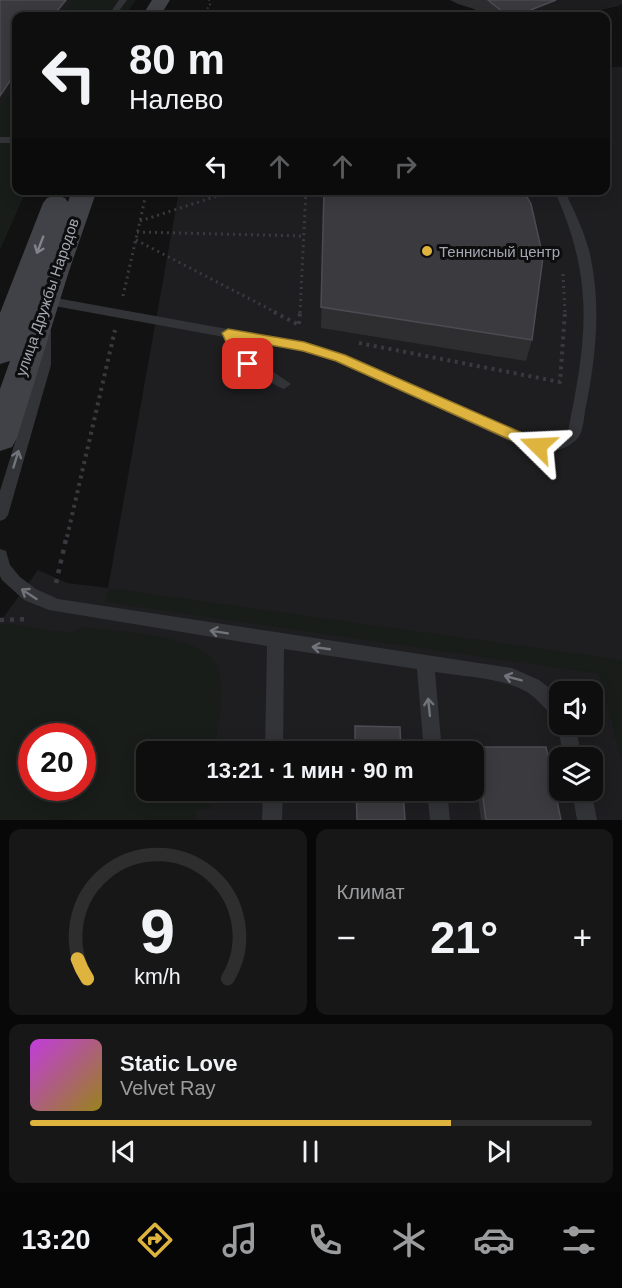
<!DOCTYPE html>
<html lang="ru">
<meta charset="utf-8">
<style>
body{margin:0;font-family:Helvetica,sans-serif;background:#171717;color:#f1f3f6;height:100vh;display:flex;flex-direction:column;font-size:22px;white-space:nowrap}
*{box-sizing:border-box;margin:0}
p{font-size:20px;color:#9b9c9e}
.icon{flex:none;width:33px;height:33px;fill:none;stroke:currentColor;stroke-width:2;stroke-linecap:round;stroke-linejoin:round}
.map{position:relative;height:820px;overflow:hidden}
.side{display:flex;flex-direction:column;gap:9px;padding:9px;background:#080808;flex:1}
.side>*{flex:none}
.banner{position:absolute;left:12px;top:12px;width:598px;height:183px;border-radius:12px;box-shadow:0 3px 15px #0003,0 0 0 2px #2e2e2e;background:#0e0e0e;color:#f1f3f6;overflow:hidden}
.buttons{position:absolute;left:549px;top:681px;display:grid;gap:12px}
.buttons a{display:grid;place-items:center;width:54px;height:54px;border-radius:12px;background:#0e0e0e;box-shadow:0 3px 15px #0003,0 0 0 2px #2e2e2e;font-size:30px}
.speed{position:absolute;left:18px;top:723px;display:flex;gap:12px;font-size:30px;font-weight:700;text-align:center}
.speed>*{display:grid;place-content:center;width:78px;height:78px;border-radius:50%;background:#0e0e0e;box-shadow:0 3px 15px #0003,0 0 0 2px #2e2e2e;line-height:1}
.speed .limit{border:9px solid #d22;background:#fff;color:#111}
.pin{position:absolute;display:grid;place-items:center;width:51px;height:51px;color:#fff;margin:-26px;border-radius:12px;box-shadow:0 3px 9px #0006}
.me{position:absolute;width:66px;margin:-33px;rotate:291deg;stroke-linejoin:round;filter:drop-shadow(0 0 4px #0008)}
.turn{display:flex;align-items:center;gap:21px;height:126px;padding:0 18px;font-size:27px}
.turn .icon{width:78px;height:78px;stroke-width:2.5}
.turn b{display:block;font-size:42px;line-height:51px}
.lanes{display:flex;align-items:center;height:57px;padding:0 18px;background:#0003;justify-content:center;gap:30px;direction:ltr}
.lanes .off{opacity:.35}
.big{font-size:45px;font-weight:800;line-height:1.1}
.side .card{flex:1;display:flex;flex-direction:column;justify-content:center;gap:9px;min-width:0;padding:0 21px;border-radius:12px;background:#171717}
.side .dial{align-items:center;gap:0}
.dial svg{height:156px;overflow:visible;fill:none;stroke:#2e2e2e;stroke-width:7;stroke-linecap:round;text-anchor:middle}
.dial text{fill:#f1f3f6;stroke:none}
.song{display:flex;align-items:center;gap:18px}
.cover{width:72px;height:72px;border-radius:9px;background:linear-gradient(135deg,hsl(290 70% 55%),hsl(50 70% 35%))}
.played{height:6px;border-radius:3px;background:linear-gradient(90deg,#dfb43e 75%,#2e2e2e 75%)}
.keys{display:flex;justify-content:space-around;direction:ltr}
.heat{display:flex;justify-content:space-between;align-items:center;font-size:33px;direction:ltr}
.side .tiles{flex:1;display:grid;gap:9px;grid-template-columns:1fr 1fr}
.card:last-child{grid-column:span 2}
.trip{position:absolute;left:136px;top:741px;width:348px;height:60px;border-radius:12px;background:#0e0e0e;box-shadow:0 3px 15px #0003,0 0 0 2px #2e2e2e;font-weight:800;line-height:60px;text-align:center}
.menu{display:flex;height:96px;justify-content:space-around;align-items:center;background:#060606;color:#9b9c9e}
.menu .icon{width:42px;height:42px}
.menu .on{color:#dfb43e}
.menu b{font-size:27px;color:#f1f3f6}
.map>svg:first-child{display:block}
</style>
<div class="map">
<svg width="622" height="820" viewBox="0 0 622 820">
<rect width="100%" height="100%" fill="#121213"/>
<path fill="#1e1e20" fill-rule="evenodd" d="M606 67H622V820H0V622L38 570 67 583 108 588 179 191 606 190ZM560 692H592V724H560ZM32 736H82V788H32ZM147 752H474V790H147ZM560 758H592V790H560Z"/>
<path fill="#181d1a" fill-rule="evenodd" d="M0 0H136L124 16H16V190L26 191 0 250Z
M108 588 622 660V764L599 674 105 602Z
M11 624 70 633 81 627C111 631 208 634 218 668 225 694 218 725 215 751L147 752V790L212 791 211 809 196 810 195 820H0V625ZM82 736V788H32V736Z"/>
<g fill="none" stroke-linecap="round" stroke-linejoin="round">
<path stroke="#393a3f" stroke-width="2" stroke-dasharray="1.5 3" stroke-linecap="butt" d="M202 16 210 5 209 0"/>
<path stroke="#393a3f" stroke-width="3" stroke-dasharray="2 4" stroke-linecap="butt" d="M140 221 236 190
M137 232 303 236
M136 240 277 313
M563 274 565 313
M123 296 147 190
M300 313 306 190"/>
<path stroke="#393a3f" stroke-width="4" stroke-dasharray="3 4.5" stroke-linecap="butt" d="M274 312 299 325
M299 324 300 312
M359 343 560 382 565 312
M67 537 115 330"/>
<path stroke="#393a3f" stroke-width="4.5" stroke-dasharray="4 6" stroke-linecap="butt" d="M56 583 67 535
M0 620 29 619"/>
<path fill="#333438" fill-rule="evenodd" d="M119 0H127L115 16H108Z
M0 137H16V143H0Z
M554 190H564C574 210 583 229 589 250 602 303 596 358 585 411 584 419 583 431 578 438 564 454 541 453 522 447L336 361 303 351 238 339 256 360 291 384 284 389 279 387 254 372 242 362 241 384 234 389 227 384 232 349 224 337 49 305 45 306 39 302 41 297 45 296 304 343 346 355 531 439 552 440 568 431C587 339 595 279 554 190Z
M45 327 51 331V365L8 515 5 519 0 521V491L39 365V331Z
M0 549 6 551 10 565 20 577 36 589 58 599 512 668 539 680 560 696V724H575L582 758H564L557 724 559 718C547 714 539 699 527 692 501 677 464 677 435 672L442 752H424L417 669 284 649 283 752H265L267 646 49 610 24 600 2 580 0 576Z
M263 790H283L282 820H262Z
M427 790H447L450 820H430Z
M572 790H591L597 820H577Z"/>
<path fill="#414247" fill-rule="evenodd" d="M152 0H170L160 16H142Z
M72 190H97L69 271 17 438 12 447 0 451V389L10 361 0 364V313L43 203 47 198 56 195 65 198 68 202Z"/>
</g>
<path fill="#2e2e31" d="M450 0H622L620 5 596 11 554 16H484L474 9 458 4Z
M324 190 532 340 526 361 321 328Z
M476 747 561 820H481L474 767V752Z"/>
<path fill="#1d1d1f" d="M66 0H73L61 16H53Z
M556 0H622V4L596 11 554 16H517L518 15Z
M16 72V84L0 107V96Z"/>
<path fill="#3b3b3f" stroke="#4b4c51" stroke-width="1.5" d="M0 0H66L53 16H16V72L0 96Z
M488 0H556L518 15 504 13Z
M324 190H523L531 204 543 257 532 340 321 307Z
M355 726 400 727 401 752H355Z
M476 747H546L561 820H486Z
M356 790H403L405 820H357Z"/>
<defs><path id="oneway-shaft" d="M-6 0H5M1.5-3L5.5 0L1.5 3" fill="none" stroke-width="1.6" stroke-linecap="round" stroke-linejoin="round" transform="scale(1.5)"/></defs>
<use stroke="#81848d" href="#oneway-shaft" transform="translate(40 245) rotate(111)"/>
<g stroke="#71747b">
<use href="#oneway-shaft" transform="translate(16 459) rotate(-73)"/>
<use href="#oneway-shaft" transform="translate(29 594) rotate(-147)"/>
<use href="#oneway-shaft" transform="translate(219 632) rotate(-171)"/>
<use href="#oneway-shaft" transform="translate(321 648) rotate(-172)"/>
<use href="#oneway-shaft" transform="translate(513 678) rotate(-165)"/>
<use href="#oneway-shaft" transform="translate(429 707) rotate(-96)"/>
</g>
<path fill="#dfb43e" stroke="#917528" stroke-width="1.5" d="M228 329 304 342 345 355 543 442 545 446 538 452 533 450 336 361 303 351 237 339 255 364 248 368C234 364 228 345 222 333Z"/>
<circle fill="#dfb43e" stroke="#0d0d0e" stroke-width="2" cx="427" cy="251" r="6"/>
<g text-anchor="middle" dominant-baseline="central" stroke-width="6" stroke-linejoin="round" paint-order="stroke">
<g font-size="15" fill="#a4a8b2" stroke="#0d0d0e" text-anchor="start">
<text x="439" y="251">Теннисный центр</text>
</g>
<g font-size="15" fill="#a4a8b2" stroke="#0d0d0e">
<text transform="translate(47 297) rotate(-71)">улица Дружбы Народов</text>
</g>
</g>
</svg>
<div class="buttons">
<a><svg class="icon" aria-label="sound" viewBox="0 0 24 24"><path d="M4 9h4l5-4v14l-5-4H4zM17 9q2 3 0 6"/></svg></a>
<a><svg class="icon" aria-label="layers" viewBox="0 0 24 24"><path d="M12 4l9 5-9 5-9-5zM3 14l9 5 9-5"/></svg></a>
</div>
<div class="speed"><div class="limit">20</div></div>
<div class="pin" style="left:248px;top:364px;background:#d93025"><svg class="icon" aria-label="arrive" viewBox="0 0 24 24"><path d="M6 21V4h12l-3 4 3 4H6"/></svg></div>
<svg class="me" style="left:538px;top:446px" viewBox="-20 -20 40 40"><path d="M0-17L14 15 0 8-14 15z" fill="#dfb43e" stroke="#fff" stroke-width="4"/></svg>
<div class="trip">13:21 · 1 мин · 90 m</div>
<div class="banner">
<div class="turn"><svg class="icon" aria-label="left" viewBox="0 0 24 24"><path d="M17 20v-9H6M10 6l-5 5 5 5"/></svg><div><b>80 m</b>Налево</div></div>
<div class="lanes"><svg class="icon" aria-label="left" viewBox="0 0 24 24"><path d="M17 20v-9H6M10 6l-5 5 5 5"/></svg><svg class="icon off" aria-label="ahead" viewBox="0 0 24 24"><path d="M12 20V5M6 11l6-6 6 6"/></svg><svg class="icon off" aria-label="ahead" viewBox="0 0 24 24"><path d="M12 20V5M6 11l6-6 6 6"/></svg><svg class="icon off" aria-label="right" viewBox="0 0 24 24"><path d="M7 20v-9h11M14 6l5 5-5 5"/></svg></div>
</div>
</div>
<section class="side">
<div class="tiles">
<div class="card dial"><svg viewBox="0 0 100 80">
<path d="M14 69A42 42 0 1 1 86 69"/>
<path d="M14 69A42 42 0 0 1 9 59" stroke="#dfb43e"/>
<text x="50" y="56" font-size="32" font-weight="700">9</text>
<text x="50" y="72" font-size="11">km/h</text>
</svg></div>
<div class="card"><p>Климат</p>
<div class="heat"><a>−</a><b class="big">21°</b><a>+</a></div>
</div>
<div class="card">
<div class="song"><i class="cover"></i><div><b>Static Love</b><p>Velvet Ray</p></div></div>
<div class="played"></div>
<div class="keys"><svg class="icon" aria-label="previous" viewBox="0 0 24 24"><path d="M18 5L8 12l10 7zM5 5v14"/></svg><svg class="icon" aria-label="pause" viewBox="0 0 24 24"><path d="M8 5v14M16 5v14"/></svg><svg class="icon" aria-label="next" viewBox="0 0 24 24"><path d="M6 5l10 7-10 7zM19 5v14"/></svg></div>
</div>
</div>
</section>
<nav class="menu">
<b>13:20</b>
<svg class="icon on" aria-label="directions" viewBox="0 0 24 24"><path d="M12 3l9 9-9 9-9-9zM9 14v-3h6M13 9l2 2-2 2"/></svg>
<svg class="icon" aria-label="music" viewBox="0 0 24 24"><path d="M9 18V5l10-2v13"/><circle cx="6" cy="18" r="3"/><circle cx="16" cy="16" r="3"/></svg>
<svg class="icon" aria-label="phone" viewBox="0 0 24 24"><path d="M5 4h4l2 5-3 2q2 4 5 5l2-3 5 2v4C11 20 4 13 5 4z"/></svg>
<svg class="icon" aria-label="climate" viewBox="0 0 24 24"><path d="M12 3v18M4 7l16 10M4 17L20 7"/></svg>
<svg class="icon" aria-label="car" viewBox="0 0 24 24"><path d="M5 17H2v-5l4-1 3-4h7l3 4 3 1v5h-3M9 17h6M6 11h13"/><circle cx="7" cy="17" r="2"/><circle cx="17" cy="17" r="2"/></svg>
<svg class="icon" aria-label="filters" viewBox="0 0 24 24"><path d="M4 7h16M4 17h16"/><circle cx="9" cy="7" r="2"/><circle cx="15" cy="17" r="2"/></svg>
</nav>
